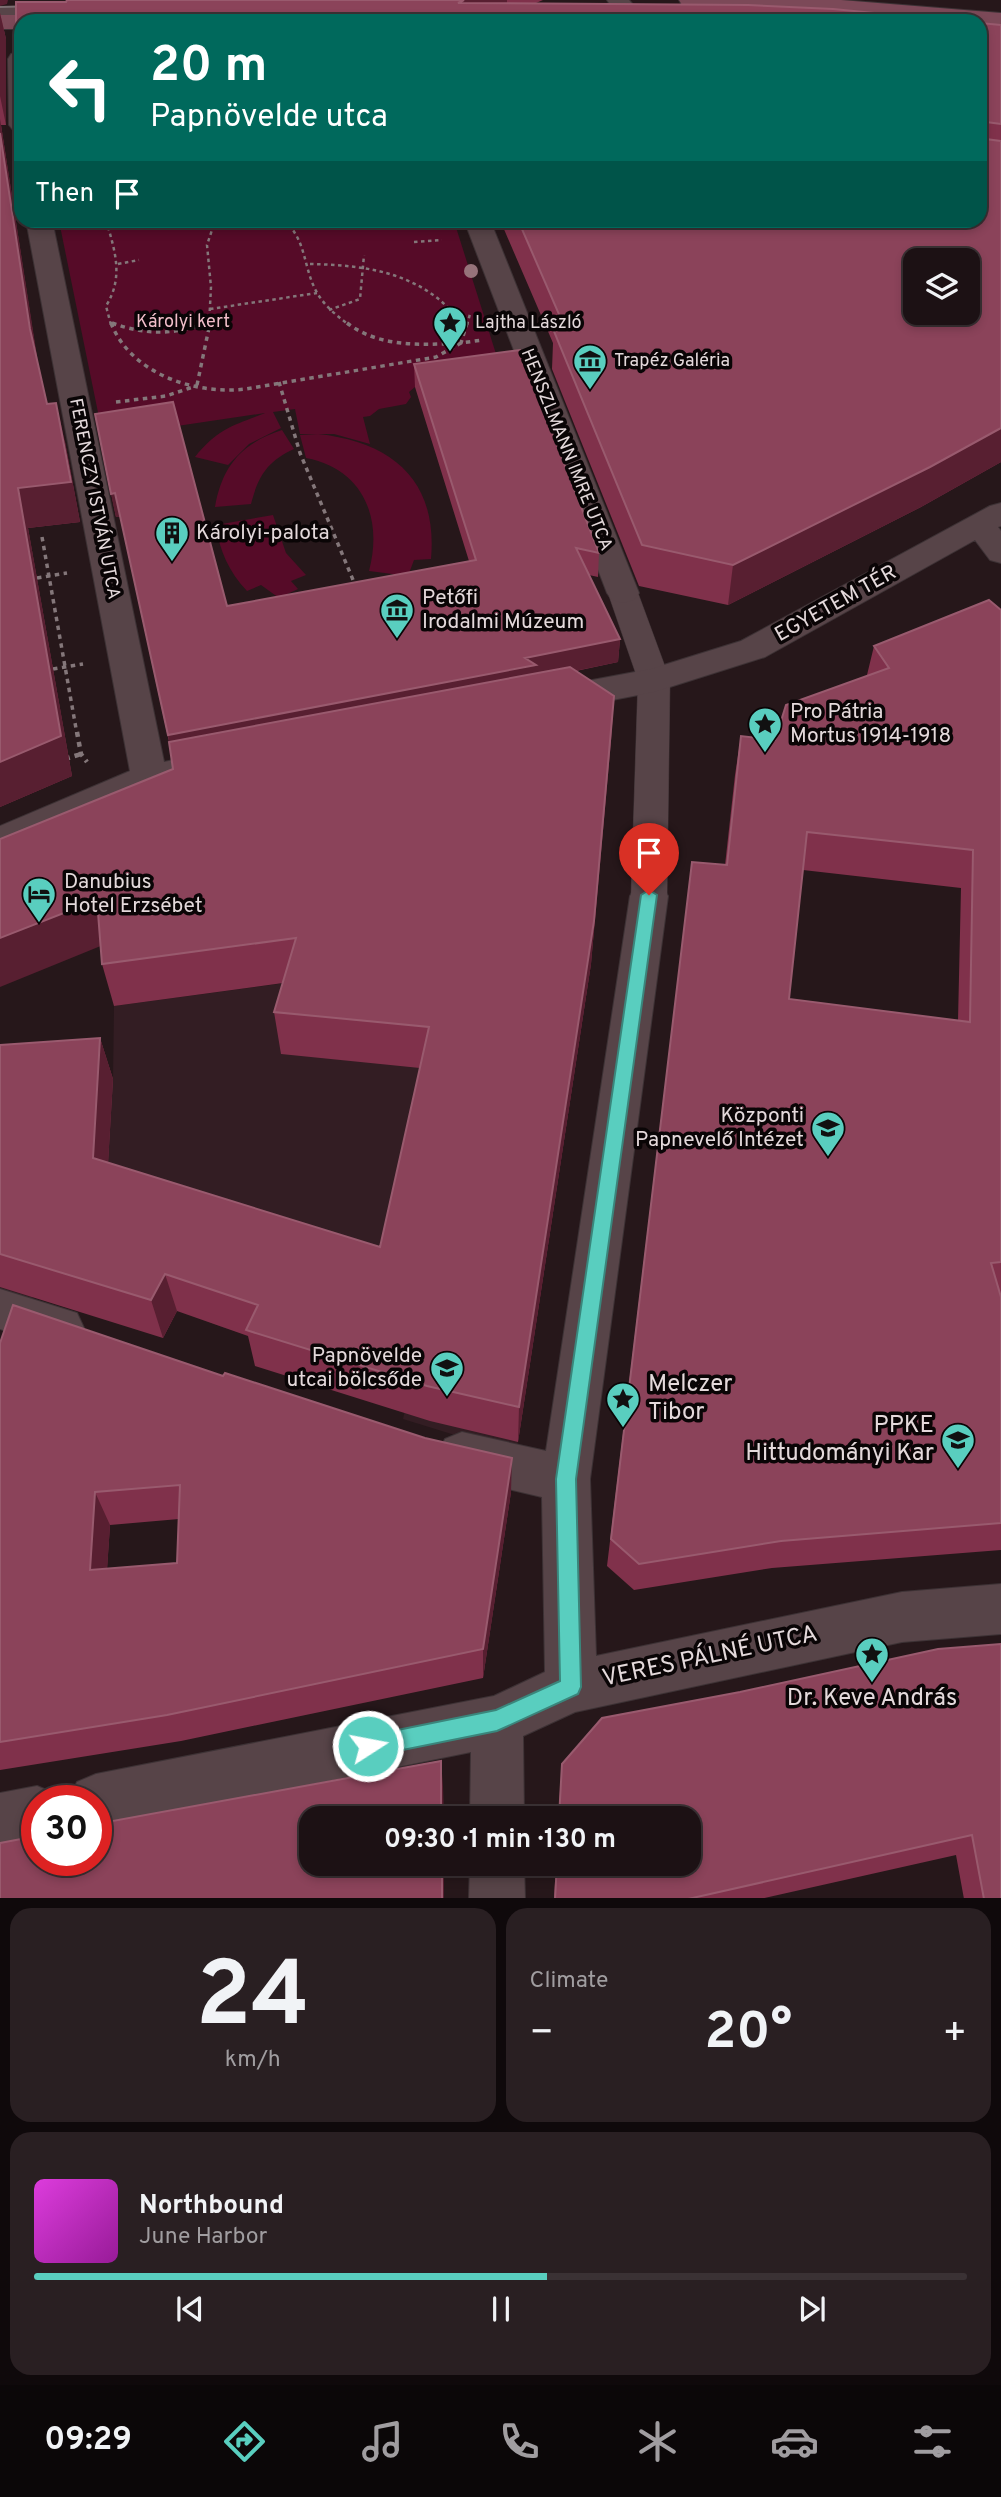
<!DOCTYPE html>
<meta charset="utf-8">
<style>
body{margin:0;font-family:Overpass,sans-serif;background:#291f22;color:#f1f3f6;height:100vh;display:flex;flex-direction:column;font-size:26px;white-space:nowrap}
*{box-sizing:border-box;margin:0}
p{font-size:23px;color:#a09da0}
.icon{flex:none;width:38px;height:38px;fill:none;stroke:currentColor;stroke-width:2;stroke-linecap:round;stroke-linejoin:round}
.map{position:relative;height:1898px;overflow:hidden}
.drawer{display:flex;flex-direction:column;gap:10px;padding:10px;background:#0f090b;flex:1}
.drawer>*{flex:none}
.guide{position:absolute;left:14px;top:14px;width:973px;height:214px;border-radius:21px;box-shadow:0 4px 10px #0003,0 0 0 2px #3a3134;background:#00695c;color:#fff;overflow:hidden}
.tools{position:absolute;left:903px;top:248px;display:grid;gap:14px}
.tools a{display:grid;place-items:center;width:77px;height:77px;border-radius:14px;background:#1c1114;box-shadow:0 4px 10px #0003,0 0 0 2px #3a3134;font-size:35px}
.speed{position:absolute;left:21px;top:1785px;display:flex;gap:14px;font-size:35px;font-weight:700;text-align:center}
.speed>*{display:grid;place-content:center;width:91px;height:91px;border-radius:50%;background:#1c1114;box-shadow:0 4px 10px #0003,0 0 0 2px #3a3134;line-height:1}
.speed .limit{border:10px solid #d22;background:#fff;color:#111}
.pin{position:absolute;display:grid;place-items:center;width:60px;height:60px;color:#fff;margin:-72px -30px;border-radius:50% 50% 50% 0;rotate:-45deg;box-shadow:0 0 7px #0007}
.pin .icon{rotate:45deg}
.me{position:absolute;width:77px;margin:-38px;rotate:79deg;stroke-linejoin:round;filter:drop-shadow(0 0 5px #0008)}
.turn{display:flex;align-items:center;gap:24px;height:147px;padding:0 21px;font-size:32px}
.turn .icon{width:91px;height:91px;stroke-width:2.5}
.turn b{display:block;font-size:49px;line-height:60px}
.then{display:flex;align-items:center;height:66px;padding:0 21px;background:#0003;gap:14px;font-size:26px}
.big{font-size:52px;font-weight:700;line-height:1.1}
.drawer .widget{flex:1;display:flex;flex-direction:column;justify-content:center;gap:10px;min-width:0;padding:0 24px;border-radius:21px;background:#291f22}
.drawer .dial{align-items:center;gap:0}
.dial b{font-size:91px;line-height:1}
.song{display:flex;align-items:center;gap:21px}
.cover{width:84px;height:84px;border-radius:10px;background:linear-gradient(135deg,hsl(300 70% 55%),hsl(300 70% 35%))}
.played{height:7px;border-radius:4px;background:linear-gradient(90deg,#59cebf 55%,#3a3134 55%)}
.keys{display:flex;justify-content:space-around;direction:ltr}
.heat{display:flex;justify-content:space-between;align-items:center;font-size:38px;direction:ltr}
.drawer .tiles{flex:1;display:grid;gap:10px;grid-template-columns:1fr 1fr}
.widget:last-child{grid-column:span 2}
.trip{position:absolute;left:299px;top:1806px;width:402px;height:70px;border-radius:21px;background:#1c1114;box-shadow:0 4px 10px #0003,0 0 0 2px #3a3134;font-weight:700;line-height:70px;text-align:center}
.tab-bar{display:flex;height:112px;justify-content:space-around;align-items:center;background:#0b0708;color:#a09da0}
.tab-bar .icon{width:49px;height:49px}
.tab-bar .active{color:#59cebf}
.tab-bar b{font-size:32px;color:#f1f3f6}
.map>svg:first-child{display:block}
</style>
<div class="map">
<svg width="1001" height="1899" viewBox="0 0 1001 1899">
<rect width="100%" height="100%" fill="#26171a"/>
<path fill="#331d23" d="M591 964 517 1447 458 1436 403 1419 410 1387 222 1327 51 1261 31 1301 0 1291V1087L113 1079 114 1006 367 972Z"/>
<path fill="#560b28" d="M59 221H454L503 376 415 387 409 392 411 397 406 404 379 409 370 416 363 417 370 444 334 434H300L295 409 273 412 281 428 249 444 228 465 195 457C218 428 235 425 265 413L103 437Z
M282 430 294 449C267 461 258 477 251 504L215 507C222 466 242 443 282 430Z
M318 434C392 442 438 480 431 559L414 560 408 576 369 571C383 519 364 469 306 458L300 435Z
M273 515 286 553 306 575 291 581 298 589 279 598 261 585 247 591C229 572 219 550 216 525Z"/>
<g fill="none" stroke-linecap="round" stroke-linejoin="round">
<g stroke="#3d3235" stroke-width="2">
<path id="service" d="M0 7H48L55 11 48 15H0Z"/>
</g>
<g stroke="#3d3235" stroke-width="1">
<path id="pedestrian" d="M623 583 634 586 638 593 670 680 667 896 662 906 649 910 636 906 631 896 638 680 608 593 612 586Z"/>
</g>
<g stroke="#3d3235" stroke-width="2">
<path id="minor" d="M607 0H629L647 21H621Z
M19 52 21 53V132L13 130 9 125 8 59 11 54Z
M26 220H52L164 762 207 753 219 757 225 766 219 775 156 788 0 855V826L130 771Z
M464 220H490L639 593 634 600 623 603 612 600 607 593Z
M1001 503V526L998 527 1001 531V563L990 560 975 540 765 657 654 692 555 711 543 707 538 699 543 691 555 687 651 669 741 641 990 506Z
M649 882 662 886 668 896 590 1479 596 1656 902 1592 1001 1584V1634L902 1642 575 1712 523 1736 524 1818H470L471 1752 96 1828V1801H69L77 1782 96 1774 494 1696 545 1672 542 1497 462 1478 445 1471 438 1455 445 1439 462 1432 546 1451 630 896 636 886Z
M0 1289 77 1313 84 1328 77 1343 61 1349 0 1329Z
M37 1786 56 1794 59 1801H37V1840L0 1847V1793Z
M470 1864H524L525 1899H469Z"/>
</g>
<g stroke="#3d3235" stroke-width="2">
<path id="secondary" d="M679 0H841L1001 13V27L980 25V21H934L798 10 690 7 682 5Z
M0 15H21L31 21H21V29H0Z"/>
</g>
<path stroke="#84777a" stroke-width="2.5" stroke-dasharray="3.5 3.5" stroke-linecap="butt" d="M106 220C115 251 124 277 106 306L111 325
M284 220C306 240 303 264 315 289 323 305 336 315 349 325
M414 242 442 240
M118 264 139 260
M310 264C370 265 426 274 463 325
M210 309 317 293
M329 310 360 299 364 255
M111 323 117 325
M202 325 208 323
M209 325 211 287 207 245 212 230 222 220
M467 325 470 314"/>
<path stroke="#84777a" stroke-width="3.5" stroke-dasharray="4.5 4.5" stroke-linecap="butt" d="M111 323C131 374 195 395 246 389L436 357 461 343 482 340
M112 323C145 335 174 335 207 323
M347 323C380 348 422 345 461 343L467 323
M462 323 465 328
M279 382 300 453 356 587
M197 385 210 323
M116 402 166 396 193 387
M42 537 77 734
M37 578 67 573
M53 669 83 664"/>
<path stroke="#84777a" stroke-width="4.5" stroke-dasharray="5 5" stroke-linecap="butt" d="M77 732 81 754 87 762
M65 759 81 754"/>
<use href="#service" fill="#574448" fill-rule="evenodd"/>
<use href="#pedestrian" fill="#574448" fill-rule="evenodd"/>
<use href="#minor" fill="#574448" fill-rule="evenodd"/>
<use href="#secondary" fill="#7c4958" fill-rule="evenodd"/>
<path stroke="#7c6f72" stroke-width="2" d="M0 7 37 6"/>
</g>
<circle fill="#96737a" cx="471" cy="271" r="7"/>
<path fill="#80314b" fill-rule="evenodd" d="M67 0H543L536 3 748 5 833 9 957 21H21V113L16 88V2H66Z
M0 13 6 39V125H1L38 365 47 404 65 442 80 522 28 528 72 776 0 807Z
M980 23 1001 25V462L921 507 728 605 639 586 552 369 553 343 500 220H980Z
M414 364 599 553 598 577 589 575 620 639 618 662 576 671 614 696 611 741 591 964 518 1442 430 1421 255 1366 248 1336 177 1311 163 1338 0 1287V1045L100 1038 113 1079 108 1163 380 1247 420 1068 281 1054 274 1012 283 983 114 1006 102 964 173 769 169 742 120 517H116L95 414 227 606 469 561 415 387Z
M1001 610V1294H1000L1001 1297V1550L772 1568 634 1590 607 1566 692 862 725 865 735 775 741 736 775 740 867 675 874 646ZM803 870 961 888 958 1021 789 999Z
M0 1343 511 1492 483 1678 181 1741 0 1770ZM179 1519 177 1563 107 1569 110 1525Z
M938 1649 1001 1899H964L956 1855 760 1899H554L556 1864H690V1818H558L562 1764 740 1692Z"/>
<path fill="#581f31" d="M0 0H8L7 4 0 6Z
M464 0H507V17L458 3Z
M0 13 6 39V125L0 96Z
M0 119 1 125 39 369 30 329 0 133Z
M56 403 65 442 80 522 28 528 72 776 0 807V762L18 488Z
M1001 428V462L921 507 728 605 733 565Z
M115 493 120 517H116L111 494Z
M620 639 618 662 536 679 172 758 168 735 525 658Z
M614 696 591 964 518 1442 519 1407Z
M97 900 108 943 0 987V938Z
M100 1038 113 1079 106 1198 93 1158Z
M165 1274 177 1311 163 1338 151 1300Z
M512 1458 511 1492 483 1678V1649Z
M95 1492 110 1525 105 1601 90 1570Z
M441 1761 443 1786 444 1818H441Z
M442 1864H444V1899H442Z"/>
<path fill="#8b435a" stroke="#995a6e" stroke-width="2" fill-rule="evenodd" d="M67 0H464L458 3 748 5 833 9 957 21H21V88H16V2H66Z
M980 23 1001 25V124L986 122V139L1001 141V428L930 467 733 565 642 545 553 329 565 328 518 220H980ZM915 261H968V313H915Z
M0 133 30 329 47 404 56 403 71 482 18 488 61 736 0 762Z
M520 350 599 553 576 548 620 639 525 658 536 665 168 735 115 493 111 494 95 414 173 402 227 606 476 560 414 364Z
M989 600 1001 610V1262L991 1263 1001 1297V1523L781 1541 639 1564 611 1539 692 862 727 865 741 736 775 740 786 705 889 668 874 646ZM807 832 973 850 970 1022 789 999Z
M570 667 614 696 594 921 519 1407 427 1386 246 1330 258 1305 165 1274 151 1300 0 1254V1045L100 1038 93 1158 380 1247 429 1027 274 1012 296 938 102 964 97 900 0 938V839L173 769 169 742Z
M13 1305 223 1376 225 1373 425 1438 512 1458 483 1649 167 1715 0 1742V1343ZM180 1485 177 1563 90 1570 95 1492Z
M1001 1644V1899H984L972 1835 688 1899H555L557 1864H690V1818H559L562 1764 602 1718 740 1692 938 1649Z
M441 1761V1818H312V1864H442V1899H0V1843L37 1836V1860H96V1824Z"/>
<path fill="#59cebf" stroke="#3a867c" stroke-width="2" d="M649 890 657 895 576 1479 581 1687 578 1694 497 1731 368 1757 360 1754 357 1746 360 1739 368 1736 496 1710 560 1681 556 1479 641 895Z"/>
<defs>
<g id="sight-pin" transform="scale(1.75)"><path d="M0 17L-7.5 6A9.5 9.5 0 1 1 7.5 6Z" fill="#59cebf" stroke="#0a0506"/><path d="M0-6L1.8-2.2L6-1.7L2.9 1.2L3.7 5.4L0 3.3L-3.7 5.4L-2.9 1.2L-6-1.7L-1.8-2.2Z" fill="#111"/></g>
<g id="museum-pin" transform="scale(1.75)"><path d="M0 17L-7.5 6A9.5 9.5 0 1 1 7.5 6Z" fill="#59cebf" stroke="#0a0506"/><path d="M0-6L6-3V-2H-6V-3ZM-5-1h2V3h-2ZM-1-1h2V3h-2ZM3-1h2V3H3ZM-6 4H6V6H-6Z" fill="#111"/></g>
<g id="building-pin" transform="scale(1.75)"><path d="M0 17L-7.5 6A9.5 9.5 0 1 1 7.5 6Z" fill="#59cebf" stroke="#0a0506"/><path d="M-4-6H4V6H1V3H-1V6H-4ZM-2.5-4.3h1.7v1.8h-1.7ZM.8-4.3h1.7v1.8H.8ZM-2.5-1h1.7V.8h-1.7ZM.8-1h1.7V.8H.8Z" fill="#111"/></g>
<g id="hotel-pin" transform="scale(1.75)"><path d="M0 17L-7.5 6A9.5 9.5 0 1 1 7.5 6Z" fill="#59cebf" stroke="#0a0506"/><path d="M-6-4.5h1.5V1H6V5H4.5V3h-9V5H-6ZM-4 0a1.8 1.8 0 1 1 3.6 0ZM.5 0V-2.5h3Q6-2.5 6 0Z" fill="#111"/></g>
<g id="university-pin" transform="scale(1.75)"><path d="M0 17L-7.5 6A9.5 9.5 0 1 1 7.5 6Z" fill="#59cebf" stroke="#0a0506"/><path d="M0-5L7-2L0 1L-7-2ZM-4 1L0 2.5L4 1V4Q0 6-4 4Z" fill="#111"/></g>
<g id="school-pin" transform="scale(1.75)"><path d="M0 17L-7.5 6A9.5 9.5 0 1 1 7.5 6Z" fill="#59cebf" stroke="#0a0506"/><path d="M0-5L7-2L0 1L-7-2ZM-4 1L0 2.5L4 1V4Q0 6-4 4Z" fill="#111"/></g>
</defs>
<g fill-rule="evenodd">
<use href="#sight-pin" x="450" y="323"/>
<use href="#museum-pin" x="590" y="361"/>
<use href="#building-pin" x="172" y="533"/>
<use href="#museum-pin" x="397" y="610"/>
<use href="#sight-pin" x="765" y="724"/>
<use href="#hotel-pin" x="39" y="894"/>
<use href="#university-pin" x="828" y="1128"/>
<use href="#school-pin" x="447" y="1368"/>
<use href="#sight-pin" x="623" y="1399"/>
<use href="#university-pin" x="958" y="1440"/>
<use href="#sight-pin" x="872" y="1654"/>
</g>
<g text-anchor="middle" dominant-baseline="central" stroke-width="7" stroke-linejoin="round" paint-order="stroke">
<g font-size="18" fill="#f1bec9" stroke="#0a0506">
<text x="183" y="322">Károlyi kert</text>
</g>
<g font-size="18" fill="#e4d9db" stroke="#0a0506" text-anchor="start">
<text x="475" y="323">Lajtha László</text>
<text x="614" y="361">Trapéz Galéria</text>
</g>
<g font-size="18" fill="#e4d9db" stroke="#0a0506">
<text transform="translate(566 450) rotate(68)">HENSZLMANN IMRE UTCA</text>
<text transform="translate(94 499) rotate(79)">FERENCZY ISTVÁN UTCA</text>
</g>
<g font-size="21" fill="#e4d9db" stroke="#0a0506" text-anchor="start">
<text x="196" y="533">Károlyi-palota</text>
<text x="422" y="598">Petőfi<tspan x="422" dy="24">Irodalmi Múzeum</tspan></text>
<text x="790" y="712">Pro Pátria<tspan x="790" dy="24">Mortus 1914-1918</tspan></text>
<text x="64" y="882">Danubius<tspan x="64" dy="24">Hotel Erzsébet</tspan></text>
<text x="804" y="1116" text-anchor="end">Központi<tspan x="804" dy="24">Papnevelő Intézet</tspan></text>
<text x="422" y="1356" text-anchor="end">Papnövelde<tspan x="422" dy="24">utcai bölcsőde</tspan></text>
</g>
<g font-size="21" fill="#e4d9db" stroke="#0a0506">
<text transform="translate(836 604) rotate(-29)">EGYETEM TÉR</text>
</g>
<g font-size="24" fill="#e4d9db" stroke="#0a0506" text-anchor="start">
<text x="648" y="1385">Melczer<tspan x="648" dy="28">Tibor</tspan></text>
<text x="934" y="1426" text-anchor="end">PPKE<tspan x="934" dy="28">Hittudományi Kar</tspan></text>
<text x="872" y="1699" text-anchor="middle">Dr. Keve András</text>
</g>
<g font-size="24" fill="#e4d9db" stroke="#0a0506">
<text transform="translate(710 1657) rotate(-12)">VERES PÁLNÉ UTCA</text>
</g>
</g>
</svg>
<div class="tools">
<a><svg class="icon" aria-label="layers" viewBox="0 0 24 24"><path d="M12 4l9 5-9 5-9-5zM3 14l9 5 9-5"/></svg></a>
</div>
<div class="speed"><div class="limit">30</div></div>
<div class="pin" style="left:649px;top:895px;background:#d93025"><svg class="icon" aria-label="arrive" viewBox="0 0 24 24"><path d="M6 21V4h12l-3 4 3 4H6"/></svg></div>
<svg class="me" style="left:368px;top:1746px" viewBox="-20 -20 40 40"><circle r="17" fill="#59cebf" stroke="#fff" stroke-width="3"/><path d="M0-11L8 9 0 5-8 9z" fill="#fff"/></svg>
<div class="trip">09:30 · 1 min · 130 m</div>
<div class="guide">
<div class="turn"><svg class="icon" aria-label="left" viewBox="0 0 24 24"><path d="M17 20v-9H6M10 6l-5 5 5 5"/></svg><div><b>20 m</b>Papnövelde utca</div></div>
<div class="then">Then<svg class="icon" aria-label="arrive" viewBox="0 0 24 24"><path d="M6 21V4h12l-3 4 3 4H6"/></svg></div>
</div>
</div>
<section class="drawer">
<div class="tiles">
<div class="widget dial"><b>24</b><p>km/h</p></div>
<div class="widget"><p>Climate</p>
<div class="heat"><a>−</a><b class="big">20°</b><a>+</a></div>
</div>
<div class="widget">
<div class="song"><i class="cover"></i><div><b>Northbound</b><p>June Harbor</p></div></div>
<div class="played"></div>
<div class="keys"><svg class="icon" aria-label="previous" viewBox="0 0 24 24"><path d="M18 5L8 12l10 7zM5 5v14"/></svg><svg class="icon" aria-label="pause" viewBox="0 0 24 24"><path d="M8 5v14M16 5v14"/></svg><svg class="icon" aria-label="next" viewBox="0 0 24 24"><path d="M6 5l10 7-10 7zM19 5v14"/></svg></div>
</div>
</div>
</section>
<nav class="tab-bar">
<b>09:29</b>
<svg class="icon active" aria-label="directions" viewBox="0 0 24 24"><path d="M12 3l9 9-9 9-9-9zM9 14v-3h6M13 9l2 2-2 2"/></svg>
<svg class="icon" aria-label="music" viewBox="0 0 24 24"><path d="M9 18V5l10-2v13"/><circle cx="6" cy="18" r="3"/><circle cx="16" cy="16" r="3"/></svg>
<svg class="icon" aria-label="phone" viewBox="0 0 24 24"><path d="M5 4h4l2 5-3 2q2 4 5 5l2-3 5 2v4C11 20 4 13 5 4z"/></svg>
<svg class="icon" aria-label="climate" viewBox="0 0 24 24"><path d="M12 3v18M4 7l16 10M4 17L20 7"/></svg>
<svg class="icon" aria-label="car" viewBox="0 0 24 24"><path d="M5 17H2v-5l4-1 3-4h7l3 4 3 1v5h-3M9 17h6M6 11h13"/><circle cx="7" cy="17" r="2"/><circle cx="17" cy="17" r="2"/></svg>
<svg class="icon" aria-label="filters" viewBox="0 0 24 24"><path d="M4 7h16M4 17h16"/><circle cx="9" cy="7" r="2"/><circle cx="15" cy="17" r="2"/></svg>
</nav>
